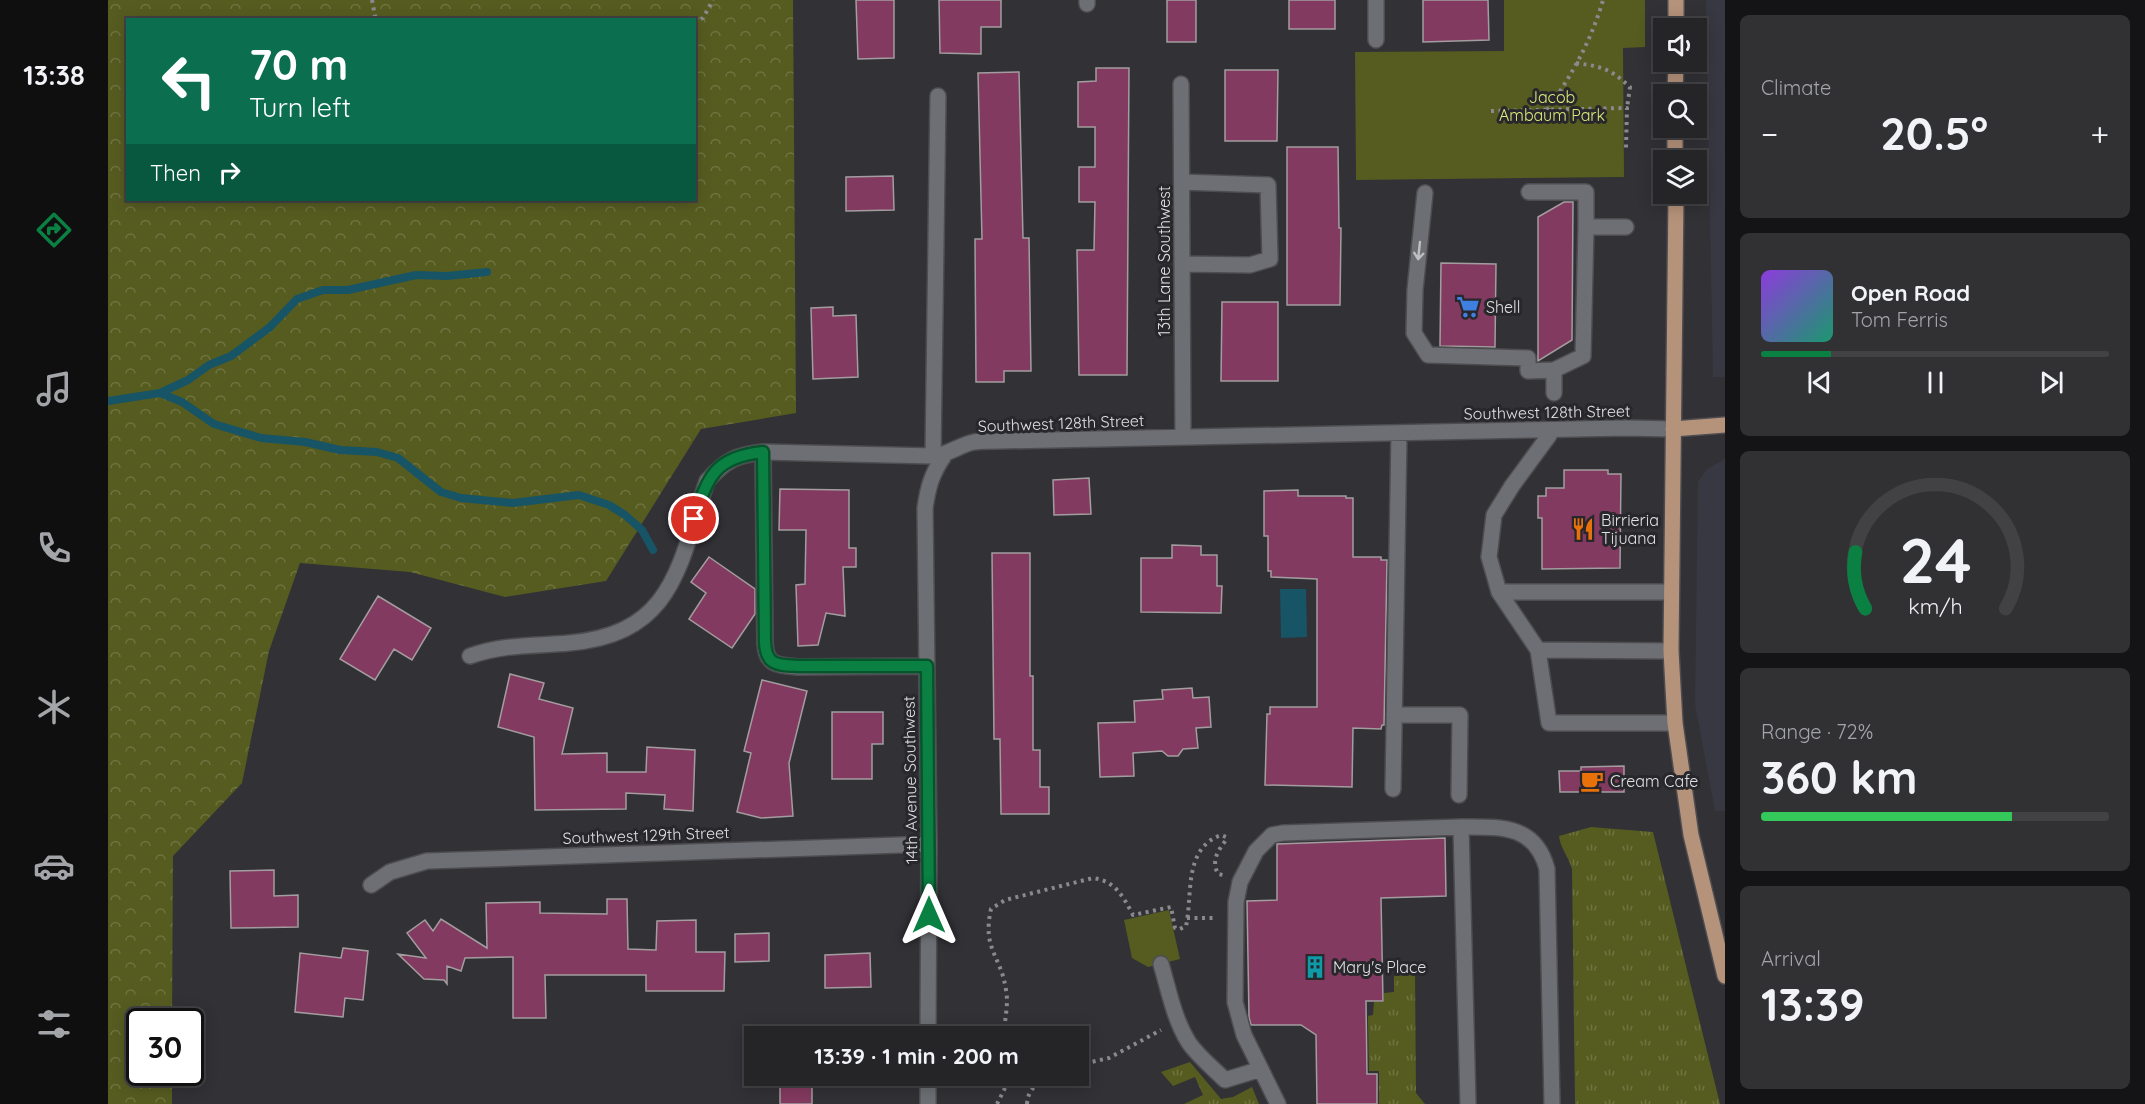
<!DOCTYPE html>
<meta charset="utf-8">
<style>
body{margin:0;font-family:Quicksand,sans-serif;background:#313134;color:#f1f3f6;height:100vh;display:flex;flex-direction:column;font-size:22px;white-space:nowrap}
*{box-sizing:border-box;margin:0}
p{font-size:20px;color:#a3a5a8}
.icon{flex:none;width:33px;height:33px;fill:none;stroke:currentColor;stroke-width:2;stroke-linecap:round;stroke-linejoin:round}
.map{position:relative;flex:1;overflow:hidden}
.panel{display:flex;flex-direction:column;gap:15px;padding:15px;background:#141416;width:420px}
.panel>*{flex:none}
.guide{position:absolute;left:18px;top:18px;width:570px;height:183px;border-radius:0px;box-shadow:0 3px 15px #0003,0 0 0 2px #424245;background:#0b6e4f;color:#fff;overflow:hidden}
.tools{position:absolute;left:1545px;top:18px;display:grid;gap:12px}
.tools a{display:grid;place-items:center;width:54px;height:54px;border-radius:0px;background:#252528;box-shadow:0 3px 15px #0003,0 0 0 2px #424245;font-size:30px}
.speed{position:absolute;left:18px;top:1008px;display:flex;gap:12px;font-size:30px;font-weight:700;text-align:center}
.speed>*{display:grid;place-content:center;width:78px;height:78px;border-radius:50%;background:#252528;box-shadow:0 3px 15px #0003,0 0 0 2px #424245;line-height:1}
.speed .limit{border:3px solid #111;border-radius:9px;background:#fff;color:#111}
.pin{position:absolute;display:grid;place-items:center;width:51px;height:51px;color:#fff;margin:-26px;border:3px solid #fff;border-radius:50%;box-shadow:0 2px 6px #0007}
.me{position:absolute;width:66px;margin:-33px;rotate:0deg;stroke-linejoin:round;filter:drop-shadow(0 0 4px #0008)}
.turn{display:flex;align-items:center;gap:21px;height:126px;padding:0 24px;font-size:27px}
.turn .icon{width:78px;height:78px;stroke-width:2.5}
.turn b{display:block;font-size:42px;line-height:51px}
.then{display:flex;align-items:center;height:57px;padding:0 24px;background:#0003;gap:12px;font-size:22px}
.big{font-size:45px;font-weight:700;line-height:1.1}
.panel .card{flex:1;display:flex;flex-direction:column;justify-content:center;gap:9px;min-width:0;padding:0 21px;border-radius:9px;background:#313134}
.panel .dial{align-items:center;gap:0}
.dial svg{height:156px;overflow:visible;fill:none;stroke:#424245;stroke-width:7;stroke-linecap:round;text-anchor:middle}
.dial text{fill:#f1f3f6;stroke:none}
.song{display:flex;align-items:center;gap:18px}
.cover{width:72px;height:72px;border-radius:9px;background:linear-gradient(135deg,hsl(270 70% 55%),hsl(160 70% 35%))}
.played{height:6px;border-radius:3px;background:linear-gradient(90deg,#0b8043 20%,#424245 20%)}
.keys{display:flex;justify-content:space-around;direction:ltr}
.heat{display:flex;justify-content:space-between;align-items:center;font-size:33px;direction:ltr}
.charge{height:9px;border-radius:4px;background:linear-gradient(90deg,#34c759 72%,#424245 0)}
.trip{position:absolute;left:636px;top:1026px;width:345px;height:60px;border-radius:0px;background:#252528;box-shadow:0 3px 15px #0003,0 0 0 2px #424245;font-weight:700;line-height:60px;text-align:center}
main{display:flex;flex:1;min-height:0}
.dock{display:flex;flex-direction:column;width:108px;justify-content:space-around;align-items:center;background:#0f0f10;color:#a3a5a8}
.dock .icon{width:42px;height:42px}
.dock .current{color:#0b8043}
.dock b{font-size:27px;color:#f1f3f6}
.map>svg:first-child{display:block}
</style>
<main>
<nav class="dock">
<b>13:38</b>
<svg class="icon current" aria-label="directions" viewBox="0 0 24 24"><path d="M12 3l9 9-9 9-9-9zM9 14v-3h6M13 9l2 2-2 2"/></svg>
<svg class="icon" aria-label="music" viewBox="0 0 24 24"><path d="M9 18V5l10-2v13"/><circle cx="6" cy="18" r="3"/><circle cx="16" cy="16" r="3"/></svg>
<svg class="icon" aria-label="phone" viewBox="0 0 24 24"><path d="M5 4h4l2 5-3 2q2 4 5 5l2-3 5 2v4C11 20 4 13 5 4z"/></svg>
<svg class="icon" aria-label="climate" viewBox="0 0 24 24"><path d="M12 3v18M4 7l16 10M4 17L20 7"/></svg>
<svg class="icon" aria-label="car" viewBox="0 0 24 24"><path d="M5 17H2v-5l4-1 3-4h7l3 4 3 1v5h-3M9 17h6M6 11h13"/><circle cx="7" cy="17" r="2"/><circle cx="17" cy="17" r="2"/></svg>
<svg class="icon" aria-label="filters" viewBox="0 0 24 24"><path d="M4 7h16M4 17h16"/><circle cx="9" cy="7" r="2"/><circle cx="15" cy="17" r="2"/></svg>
</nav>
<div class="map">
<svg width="1617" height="1104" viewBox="0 0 1617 1104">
<defs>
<pattern id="grass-tufts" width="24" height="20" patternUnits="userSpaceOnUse" patternTransform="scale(1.5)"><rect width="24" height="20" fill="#565c20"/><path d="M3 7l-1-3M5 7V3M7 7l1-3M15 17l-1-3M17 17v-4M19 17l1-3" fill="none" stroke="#6e7340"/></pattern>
<pattern id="forest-crowns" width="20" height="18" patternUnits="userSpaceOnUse" patternTransform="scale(1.5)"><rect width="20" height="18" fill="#565c20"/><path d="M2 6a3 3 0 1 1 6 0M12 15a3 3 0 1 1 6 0" fill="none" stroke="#6e7340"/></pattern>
</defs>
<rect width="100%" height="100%" fill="#313136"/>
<path fill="#383843" d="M1598 0H1617V377H1605Z
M1617 459V811H1607L1587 704 1590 482 1599 469Z"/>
<path fill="url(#grass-tufts)" d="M1483 827 1545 832 1612 1104H1467L1464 869C1461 857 1452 848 1451 836Z
M1301 972 1307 973 1308 1093 1317 1104H1271V1071H1261L1260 1016 1265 1015 1266 1002H1276V993L1286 992V976L1300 975Z
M1082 1062 1113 1099 1125 1097 1144 1087 1151 1104H1076L1095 1095 1087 1077 1065 1086 1053 1072Z"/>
<path fill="url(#forest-crowns)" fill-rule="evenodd" d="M0 0H685L688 413 593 429 498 581 397 597 302 572 192 563 161 651 134 783 65 856 64 1021 32 1022V1072L64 1073V1104H0ZM20 20H586V200H20Z"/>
<path fill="#565c20" d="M1396 0H1537V47L1515 48 1516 177 1248 180 1247 52 1396 51Z
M1061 910 1072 959 1040 967 1024 958 1016 920Z"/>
<path fill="#175465" d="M1172 589H1198L1199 637 1173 638Z"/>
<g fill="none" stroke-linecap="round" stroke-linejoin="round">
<path stroke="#175465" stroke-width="8" d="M52 393 80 380 101 365 123 356 162 327 189 299 215 290H240L308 275 339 276 379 272
M0 401 52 393 74 402 106 424 153 438 197 442 232 450 269 452 290 458 333 492 353 498 405 503 471 495 501 505 517 515 534 530 545 550"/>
</g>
<path fill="#833a60" stroke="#a39d9f" stroke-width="1.5" d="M748 0H786V58L750 59Z
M831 0H893V27H873V54L832 53Z
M1059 0H1088V42H1059Z
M1181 0H1227V29H1181Z
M1315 0H1380L1381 40 1315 42Z
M988 68H1021L1019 375H971L969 250H986L987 202H971V167H987V127H970V82L988 81Z
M1117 70H1170L1169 141H1117Z
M911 72 915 238H921L923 371H896V382H868L867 239H874L870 73Z
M1179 147H1230L1231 228H1233L1232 305H1179Z
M785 176 786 210 738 211V177Z
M1456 202H1465L1464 340 1430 361V217Z
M1333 263 1388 264 1387 347 1332 346Z
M1114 302H1170V381H1113Z
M725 307V316L748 315 750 377 705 379 703 308Z
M1456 470H1500V474H1513L1512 568 1434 569V518H1430V496H1438V488H1456Z
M981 478 983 514 946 515 945 480Z
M672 489 741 490V548H748V567H735L737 616 718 613 710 645 690 646 688 585 697 584 698 530H671Z
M1190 490V496H1238V498H1245V557H1273V560H1279L1276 725H1274L1273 729 1245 728 1244 787 1157 785 1159 714H1162V707H1209V579L1163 577V571H1160V536H1156V491Z
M1064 545 1093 546V555H1109V586H1114L1113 613 1033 612V558H1064Z
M884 553H922V676H925V750H932V787H941V814H893L892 739H886Z
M601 557 647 589V614L624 648 581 619 598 593 583 582Z
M270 596 323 628 304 660 286 649 267 680 232 659Z
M402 674 436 683 431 699 465 708 454 754 499 753V772H538L539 747 587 750 585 811 556 809 557 795 518 793V809L427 810 426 737 390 727Z
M654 680 699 691 681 763 685 816 653 818 629 812 643 753 636 751Z
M1084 688 1085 698 1101 697 1103 727 1088 728 1090 748 1075 749 1070 756H1060L1054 751 1025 753 1026 776 992 777 990 723 1027 722 1026 701 1055 699 1054 690Z
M724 712H775V744H764V779H724Z
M1516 766V792H1452L1451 771H1473V767Z
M1337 838 1338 896 1273 898 1275 1001H1258L1259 1074H1269V1104H1209L1208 1035 1193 1025H1143L1141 1017 1139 901 1169 900V844Z
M166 870V896L190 895V927L123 928 122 871Z
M499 899H519L520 949 548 950 549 921 588 920V952H617L616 991H538V975H437L438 1018H405V957L357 958 353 971 339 966V984L336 980 316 979 290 954 318 958 299 933 317 920 325 931 333 919 379 948 378 903 432 902V913L499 914Z
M661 933V961L627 962V934Z
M235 948 260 951 255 1000 237 998 235 1017 187 1012 192 953 233 958Z
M762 953 763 987 717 988V955Z
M672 1082H704V1104H672Z"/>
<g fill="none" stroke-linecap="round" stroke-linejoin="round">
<g stroke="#4d4d51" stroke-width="18">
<path id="minor" d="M979 0V4
M1268 0V40
M1073 84 1075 437
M1074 182 1160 185 1162 259 1142 265 1074 264
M1421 192H1478V227H1518
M1317 193 1307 290 1306 333 1320 355 1420 358V371L1446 370 1475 356 1478 227
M1446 393V370
M1445 430 1404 486 1386 515 1381 557 1391 592 1430 650 1563 651
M655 452 657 643C658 666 670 665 690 667L819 666
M825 456 830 96
M1391 592H1563
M1430 650 1441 723H1567
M362 656C396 644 426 646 461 643 566 634 571 565 599 481 618 460 628 455 655 452L825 456C840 455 851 445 866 442 874 441 883 441 891 441L1518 428 1565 429
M1286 715H1352L1351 795
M1285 789 1291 433
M263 885 282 872 319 861 821 844
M1053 964C1061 991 1066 1019 1081 1043 1091 1057 1105 1068 1117 1080L1153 1069
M820 1036 821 844 817 508C820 487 824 473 836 456
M820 1104V1076
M1170 1104 1136 1035 1127 1002 1128 902 1132 882 1148 851 1164 835 1175 833 1353 827
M1360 1104 1353 827C1392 827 1427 824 1439 869L1444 1104"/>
</g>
<g stroke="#4d4d51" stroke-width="18">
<path id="major" d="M1568 28V0
M1567 94 1568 62
M1567 128V160
M1568 194 1563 651 1567 723 1583 835 1617 976
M1565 429 1617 425"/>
</g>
<path stroke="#8a8a8e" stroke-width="4" stroke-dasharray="3 4.5" stroke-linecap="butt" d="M264 0 267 16 270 20
M398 20H447
M586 22 595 18 605 0
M1468 63C1495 67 1501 68 1522 87L1519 108
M1439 110C1463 77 1484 39 1495 0
M1383 111 1519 108 1518 148
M1079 918H1109
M896 1036C896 1021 901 1005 898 990 893 955 874 950 883 909L897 900 985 878C1007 881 1015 896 1025 915L1063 907 1067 928 1072 929 1078 926C1085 894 1075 849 1113 835L1118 837V840C1110 851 1103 860 1110 874L1115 875
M970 1065 1001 1058 1053 1030
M889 1104 900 1082V1076
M919 1104C920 1088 930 1083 943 1076"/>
<use href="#minor" stroke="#6e6f74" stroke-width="15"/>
<use href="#major" stroke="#b5927a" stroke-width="15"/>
</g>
<defs><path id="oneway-shaft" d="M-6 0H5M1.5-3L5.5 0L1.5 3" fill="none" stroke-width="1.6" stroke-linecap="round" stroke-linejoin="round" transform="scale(1.5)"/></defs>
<use stroke="#bebfc2" href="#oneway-shaft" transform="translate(1311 251) rotate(96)"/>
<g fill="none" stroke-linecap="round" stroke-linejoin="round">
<g stroke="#07532c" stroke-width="15">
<path id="route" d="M586 519C600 477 606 457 655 452L657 642C658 666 670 665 690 666H819L821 915"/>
</g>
<use href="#route" stroke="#0b8043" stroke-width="10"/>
</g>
<defs>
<g id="supermarket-bare" transform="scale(1.8)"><path d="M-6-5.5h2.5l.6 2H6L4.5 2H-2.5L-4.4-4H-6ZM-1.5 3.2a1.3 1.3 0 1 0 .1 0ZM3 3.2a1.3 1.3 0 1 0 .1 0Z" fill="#3f7fe0" stroke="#27272c" stroke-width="2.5" paint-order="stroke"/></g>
<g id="restaurant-bare" transform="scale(1.8)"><path d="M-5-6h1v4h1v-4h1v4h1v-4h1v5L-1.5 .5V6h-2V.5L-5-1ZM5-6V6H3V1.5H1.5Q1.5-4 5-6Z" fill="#e8710a" stroke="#27272c" stroke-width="2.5" paint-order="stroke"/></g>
<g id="cafe-bare" transform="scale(1.8)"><path d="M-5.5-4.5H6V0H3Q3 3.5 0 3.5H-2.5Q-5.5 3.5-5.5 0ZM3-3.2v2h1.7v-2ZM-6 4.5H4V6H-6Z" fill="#e8710a" stroke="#27272c" stroke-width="2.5" paint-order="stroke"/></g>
<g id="building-bare" transform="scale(1.8)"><path d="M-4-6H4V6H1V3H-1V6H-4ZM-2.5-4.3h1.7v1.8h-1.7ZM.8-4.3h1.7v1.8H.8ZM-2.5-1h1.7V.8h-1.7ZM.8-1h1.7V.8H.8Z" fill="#0f9aa8" stroke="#27272c" stroke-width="2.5" paint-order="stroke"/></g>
</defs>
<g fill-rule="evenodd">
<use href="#supermarket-bare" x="1360" y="307"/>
<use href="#restaurant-bare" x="1475" y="529"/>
<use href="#cafe-bare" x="1484" y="781"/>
<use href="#building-bare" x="1207" y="967"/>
</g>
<g text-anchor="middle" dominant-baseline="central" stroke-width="6" stroke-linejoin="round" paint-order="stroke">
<g font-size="16" fill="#dbe976" stroke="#27272c">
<text x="1444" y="97">Jacob<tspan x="1444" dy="18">Ambaum Park</tspan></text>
</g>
<g font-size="16" fill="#e1e1e4" stroke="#27272c">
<text transform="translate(1056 261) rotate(-90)">13th Lane Southwest</text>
<text transform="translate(1439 412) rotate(-1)">Southwest 128th Street</text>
<text transform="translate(953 423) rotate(-2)">Southwest 128th Street</text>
<text transform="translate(802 780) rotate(-91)">14th Avenue Southwest</text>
<text transform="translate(538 835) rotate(-2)">Southwest 129th Street</text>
</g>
<g font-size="16" fill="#e1e1e4" stroke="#27272c" text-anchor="start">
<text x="1378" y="307">Shell</text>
<text x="1493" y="520">Birrieria<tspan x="1493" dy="18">Tijuana</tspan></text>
<text x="1502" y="781">Cream Cafe</text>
<text x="1225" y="967">Mary's Place</text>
</g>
</g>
</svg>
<div class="tools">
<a><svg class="icon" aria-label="sound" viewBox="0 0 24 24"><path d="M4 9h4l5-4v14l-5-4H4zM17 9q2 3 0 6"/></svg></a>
<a><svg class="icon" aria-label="search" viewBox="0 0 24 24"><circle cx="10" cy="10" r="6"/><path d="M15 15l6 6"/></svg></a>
<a><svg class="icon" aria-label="layers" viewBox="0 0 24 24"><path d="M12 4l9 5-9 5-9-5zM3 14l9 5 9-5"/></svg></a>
</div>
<div class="speed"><div class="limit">30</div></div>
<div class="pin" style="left:586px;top:519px;background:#d93025"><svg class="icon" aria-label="arrive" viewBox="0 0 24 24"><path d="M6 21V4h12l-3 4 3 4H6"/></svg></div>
<svg class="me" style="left:821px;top:915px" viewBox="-20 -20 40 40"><path d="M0-17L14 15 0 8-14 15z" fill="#0b8043" stroke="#fff" stroke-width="4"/></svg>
<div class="trip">13:39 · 1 min · 200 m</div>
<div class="guide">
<div class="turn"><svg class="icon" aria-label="left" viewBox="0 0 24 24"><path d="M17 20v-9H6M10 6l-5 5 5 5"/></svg><div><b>70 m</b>Turn left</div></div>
<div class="then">Then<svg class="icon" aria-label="right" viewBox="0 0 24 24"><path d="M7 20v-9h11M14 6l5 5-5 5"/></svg></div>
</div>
</div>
<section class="panel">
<div class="card"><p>Climate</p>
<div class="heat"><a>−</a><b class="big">20.5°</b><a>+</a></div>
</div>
<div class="card">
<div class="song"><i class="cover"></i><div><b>Open Road</b><p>Tom Ferris</p></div></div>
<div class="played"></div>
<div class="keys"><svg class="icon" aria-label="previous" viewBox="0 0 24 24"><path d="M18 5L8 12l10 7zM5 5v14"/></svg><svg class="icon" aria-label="pause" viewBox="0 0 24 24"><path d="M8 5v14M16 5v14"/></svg><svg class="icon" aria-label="next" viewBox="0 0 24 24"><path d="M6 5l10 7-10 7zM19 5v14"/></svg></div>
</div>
<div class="card dial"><svg viewBox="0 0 100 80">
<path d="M14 69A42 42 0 1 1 86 69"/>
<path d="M14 69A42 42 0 0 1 9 40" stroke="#0b8043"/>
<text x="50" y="56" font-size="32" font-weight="700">24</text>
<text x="50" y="72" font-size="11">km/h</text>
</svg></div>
<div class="card"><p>Range · 72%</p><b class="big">360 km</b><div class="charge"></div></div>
<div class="card"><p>Arrival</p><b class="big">13:39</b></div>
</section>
</main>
